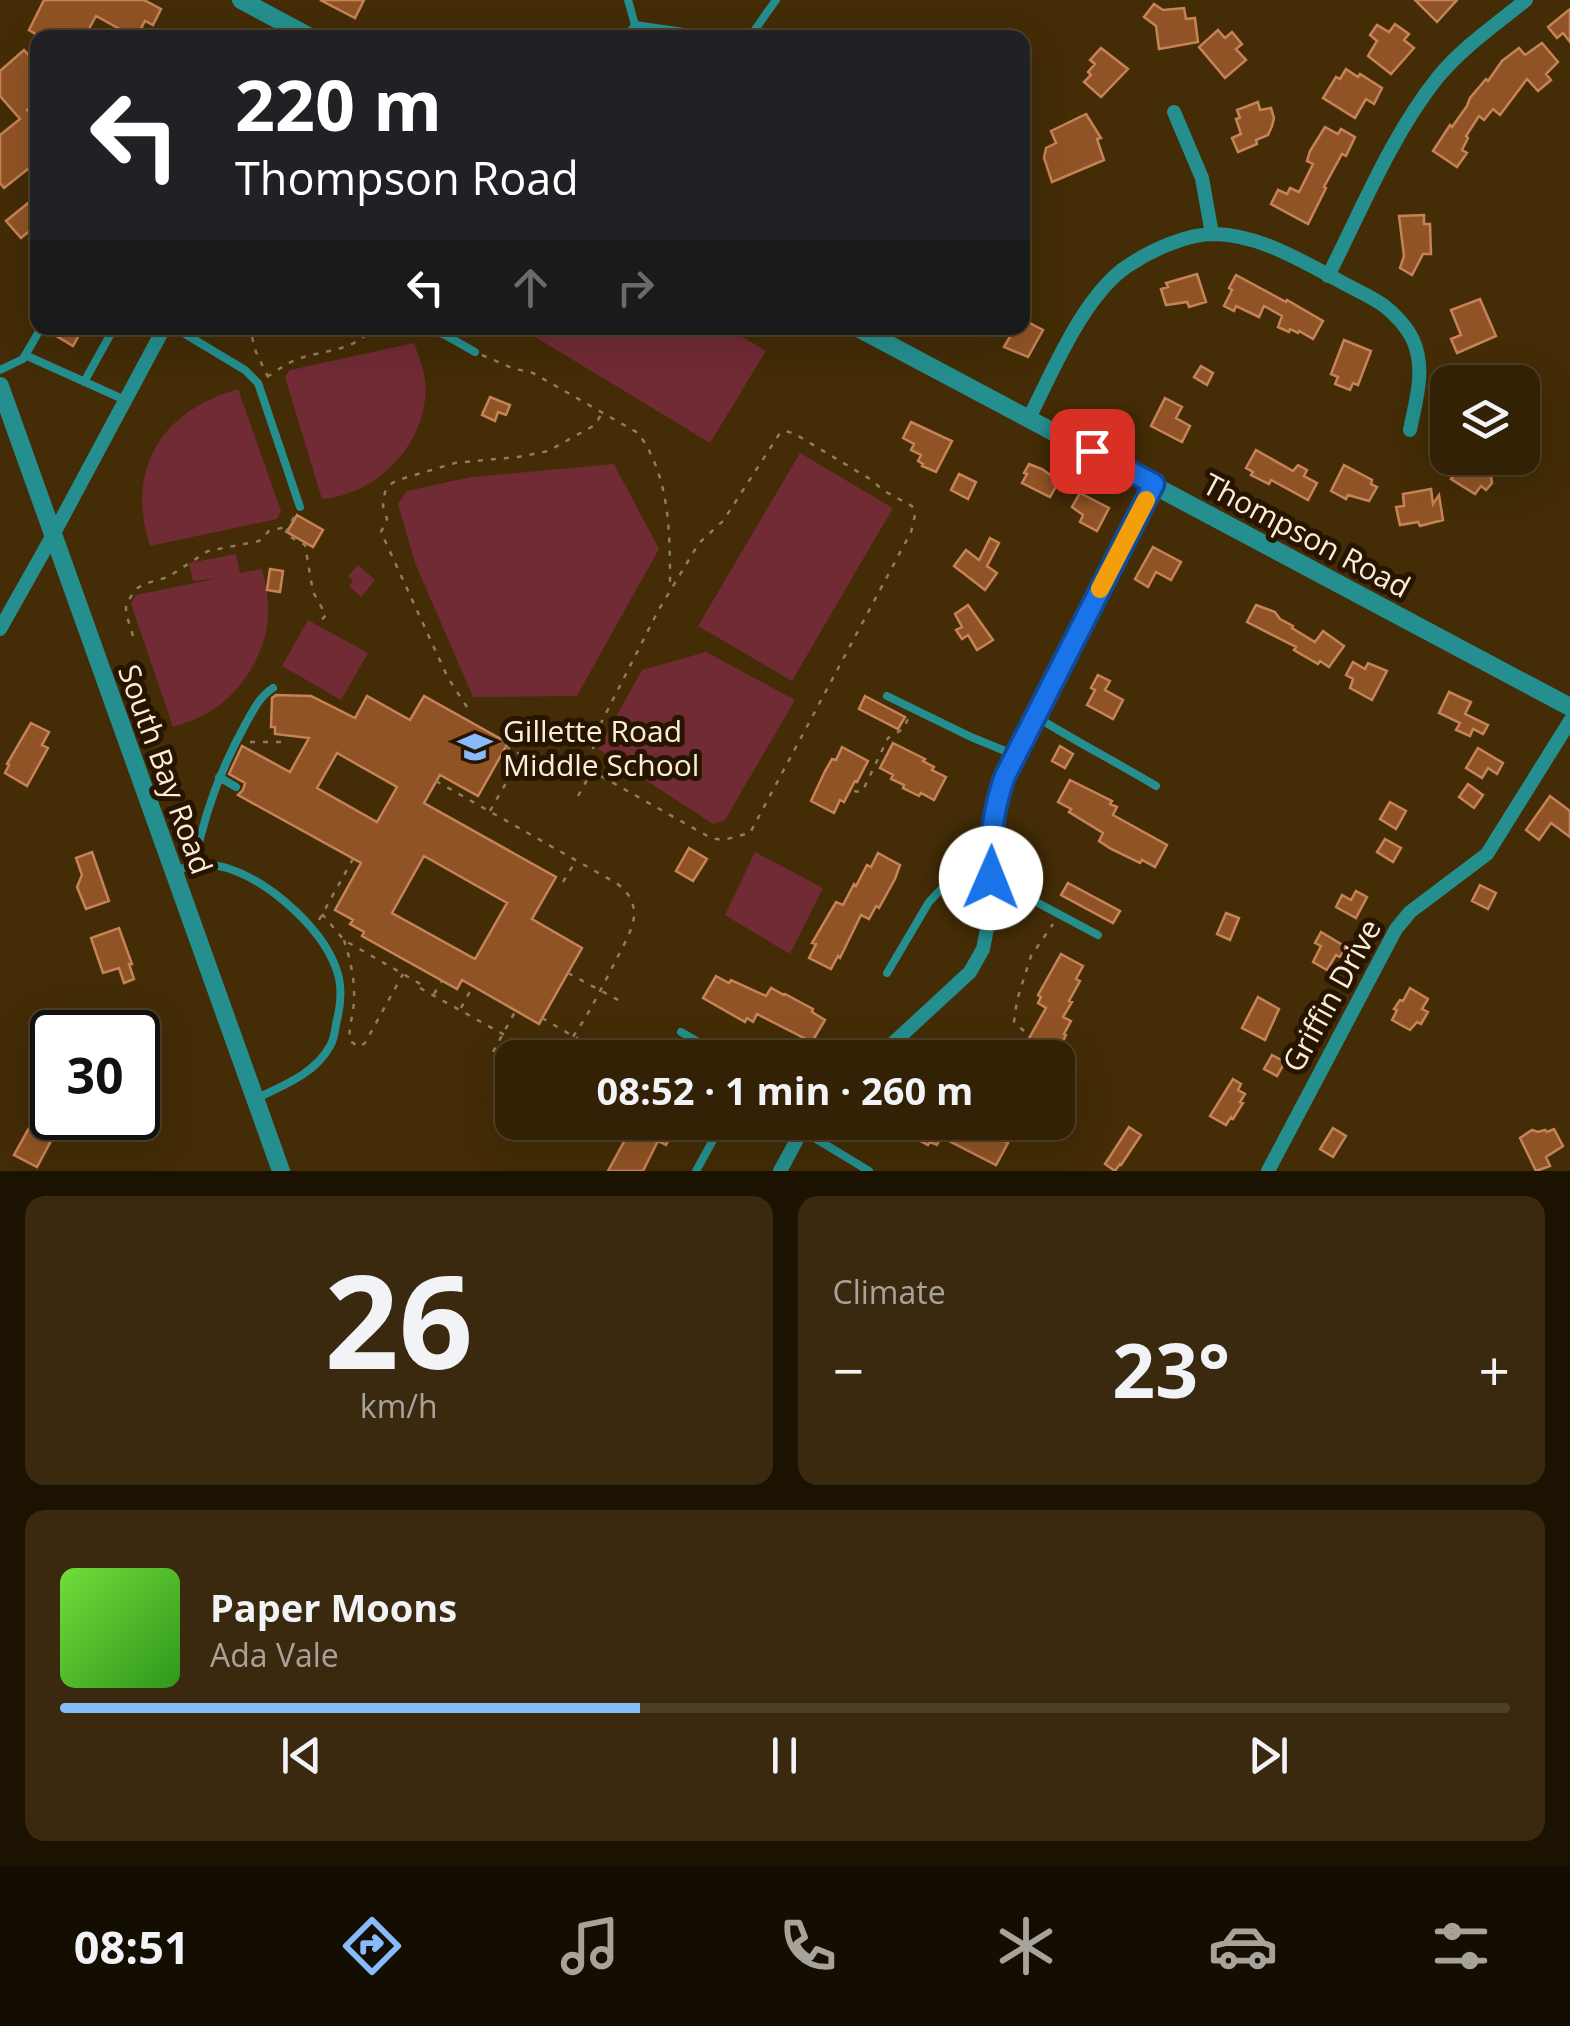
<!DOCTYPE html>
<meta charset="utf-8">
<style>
body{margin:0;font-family:"Open Sans",sans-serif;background:#3a290e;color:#f1f3f6;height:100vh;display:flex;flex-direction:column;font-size:38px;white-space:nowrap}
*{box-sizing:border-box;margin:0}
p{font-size:32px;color:#a8a39a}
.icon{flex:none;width:55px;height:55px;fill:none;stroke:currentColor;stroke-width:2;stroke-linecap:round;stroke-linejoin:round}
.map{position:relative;height:1171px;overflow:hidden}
.details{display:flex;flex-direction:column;gap:25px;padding:25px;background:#1c1202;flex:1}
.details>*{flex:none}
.top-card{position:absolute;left:30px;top:30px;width:1000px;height:305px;border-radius:20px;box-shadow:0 10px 40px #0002,0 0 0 2px #4d3e26;background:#202124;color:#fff;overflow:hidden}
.tools{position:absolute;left:1430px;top:365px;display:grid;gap:20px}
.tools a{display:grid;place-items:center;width:110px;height:110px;border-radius:20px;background:#322104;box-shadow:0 10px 40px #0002,0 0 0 2px #4d3e26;font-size:50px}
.speed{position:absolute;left:30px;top:1010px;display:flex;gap:20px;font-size:50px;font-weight:700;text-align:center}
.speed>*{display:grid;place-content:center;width:130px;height:130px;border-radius:50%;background:#322104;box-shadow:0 10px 40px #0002,0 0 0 2px #4d3e26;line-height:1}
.speed .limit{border:5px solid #111;border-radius:15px;background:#fff;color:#111}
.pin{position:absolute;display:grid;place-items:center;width:85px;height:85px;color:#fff;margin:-42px;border-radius:20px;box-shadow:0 5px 15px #0006}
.me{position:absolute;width:110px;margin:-55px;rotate:1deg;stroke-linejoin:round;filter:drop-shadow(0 0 8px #0008)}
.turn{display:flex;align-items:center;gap:35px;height:210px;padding:0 40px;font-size:45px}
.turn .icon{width:130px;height:130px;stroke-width:2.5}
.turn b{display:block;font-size:70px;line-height:85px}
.lanes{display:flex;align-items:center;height:95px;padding:0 40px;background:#0003;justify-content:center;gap:50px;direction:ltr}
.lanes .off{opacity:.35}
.big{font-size:75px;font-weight:700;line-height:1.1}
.details .widget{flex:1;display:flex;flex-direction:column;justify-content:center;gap:15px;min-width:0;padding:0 35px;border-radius:20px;background:#3a290e}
.details .dial{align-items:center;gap:0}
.dial b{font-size:130px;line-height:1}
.song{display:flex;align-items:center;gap:30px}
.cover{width:120px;height:120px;border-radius:15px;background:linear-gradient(135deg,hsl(100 70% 55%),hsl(110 70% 35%))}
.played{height:10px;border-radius:5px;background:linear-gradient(90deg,#87bbfb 40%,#4d3e26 40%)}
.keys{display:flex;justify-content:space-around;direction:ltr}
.heat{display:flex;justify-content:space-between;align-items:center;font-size:55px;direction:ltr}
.details .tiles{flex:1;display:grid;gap:25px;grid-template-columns:1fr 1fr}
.widget:last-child{grid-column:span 2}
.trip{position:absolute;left:495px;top:1040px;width:580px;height:100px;border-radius:20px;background:#322104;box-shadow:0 10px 40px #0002,0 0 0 2px #4d3e26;font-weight:700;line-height:100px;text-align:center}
.dock{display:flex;height:160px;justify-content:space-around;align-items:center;background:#140d02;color:#a8a39a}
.dock .icon{width:70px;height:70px}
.dock .active{color:#87bbfb}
.dock b{font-size:45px;color:#f1f3f6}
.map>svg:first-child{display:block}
</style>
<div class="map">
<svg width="1570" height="1171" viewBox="0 0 1570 1171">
<rect width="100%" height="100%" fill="#432c06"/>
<path fill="#702b35" d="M536 328H727L766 351 710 443 532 335Z
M414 343C418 355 424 368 425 381 431 440 378 495 322 499L285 377 290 370Z
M238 389 281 511 277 519 150 546C125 468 162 411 238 389Z
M800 453 893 508 792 681 698 626Z
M614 464 659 549 577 696 473 697 415 563 398 504 407 491 471 477Z
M236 554 240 573 262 569C265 581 268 594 268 607 270 642 249 682 222 703 208 715 191 721 173 727L131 604 136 595 219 578 193 581 189 563Z
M358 565 375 580 361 597 349 586 353 581 348 576Z
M308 620 368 653 341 700 282 666Z
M706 652 795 700 725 820 713 824 598 749 642 670Z
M755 852 823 888 790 954 725 915Z"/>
<path fill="#905325" stroke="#c58357" stroke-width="2.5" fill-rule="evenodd" d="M44 0H144L161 9 153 25 145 21 136 38 96 16 84 38H42L29 30Z
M320 0H364L355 18Z
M1415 0H1457L1437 22Z
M1154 4 1163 10 1184 8 1186 19 1195 18 1198 42 1159 49 1156 26 1144 17Z
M1570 9V42L1563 33 1557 38 1548 27Z
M1395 24 1409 34 1404 40 1414 48 1391 74 1368 56 1377 41 1370 35 1377 25 1389 32Z
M1218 30 1225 38 1232 32 1242 44 1236 49 1246 60 1225 78 1199 47Z
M1542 43 1558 62 1546 74 1551 80 1538 91 1527 79 1500 115 1493 109 1484 120 1479 116 1466 136 1468 138 1462 150 1467 153 1457 167 1433 151 1450 125 1452 127 1467 106 1470 98 1486 79 1488 81 1502 61 1519 48 1525 55Z
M1101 48 1128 69 1101 97 1084 82 1091 75 1088 72 1095 64 1090 60Z
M24 50 38 65V101L27 110 38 122V161L4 188 0 183V135L20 119 0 96V71Z
M1346 69 1358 77 1360 74 1382 88 1374 104 1366 99 1355 118 1323 98 1336 77 1340 79Z
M1258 102 1260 110 1271 108 1274 118 1272 126 1268 135 1256 140 1257 144 1238 152 1232 138 1241 134 1236 119 1240 118 1237 110Z
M1086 114 1101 138 1097 139 1104 160 1052 182 1044 158 1046 148 1056 143 1051 131Z
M1325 127 1338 134 1341 129 1355 137 1346 156 1342 154 1324 187 1326 188 1308 224 1271 204 1278 190 1287 194 1290 188 1299 192 1313 164 1307 161 1310 151Z
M38 195V224L21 238 6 221Z
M1424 215V224H1430L1431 254H1423L1412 275 1400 268 1404 256 1399 216Z
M1197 274 1206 302 1189 307 1187 302 1166 305 1161 289 1168 287 1166 283Z
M1236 275 1286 302 1287 300 1323 321 1313 339 1299 331 1298 333 1290 329 1289 332 1278 327 1282 316 1264 306 1259 317 1236 306 1234 311 1224 306 1232 290 1229 288Z
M1480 299 1496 336 1457 353 1451 339 1461 335 1451 310Z
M1022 319 1043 330 1028 357 1004 347 1011 335 996 328H1022Z
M48 328H83L73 346 48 331Z
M1344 340 1371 351 1358 385 1353 383 1350 390 1335 384 1338 377 1331 374Z
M1201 366 1213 373 1207 385 1194 377Z
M490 397 510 405 506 415 498 412 495 421 482 415Z
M1165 398 1182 407 1176 418 1190 426 1182 442 1151 426Z
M911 422 952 441 936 472 922 466 923 464 918 461 921 455 911 450 914 444 903 438Z
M1256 450 1293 471 1298 465 1307 470 1304 476 1317 483 1308 500 1271 480 1269 484 1251 475 1253 472 1246 468Z
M1464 458H1495L1488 467 1490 469 1492 483 1486 490 1481 486 1475 494 1451 479Z
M1029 464 1042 469 1059 481 1050 497 1022 483 1027 474 1024 473Z
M1344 465 1372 480 1371 484 1377 487 1369 501 1348 495 1346 499 1331 491Z
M959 474 976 482 968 499 951 490Z
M1431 489 1433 504 1439 495 1443 520 1420 526 1418 522 1400 525 1396 507 1404 506 1403 494Z
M1080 493 1109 508 1097 531 1080 522 1083 515 1072 507Z
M297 515 323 530 313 547 287 532Z
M990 538 999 543 987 566 997 573 985 590 954 566 966 550 979 560Z
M1153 547 1181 562 1171 580 1156 572 1148 587 1135 579Z
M270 569 283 571 280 592 267 590Z
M968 605 993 640 977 650 968 635 962 639 956 630 962 627 955 614Z
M1256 605 1275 612 1280 619 1293 626 1292 628 1315 642 1323 631 1344 646 1329 667 1320 661 1318 664 1294 650 1296 647 1247 622Z
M1353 662 1365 669 1368 663 1387 671 1372 700 1350 688 1353 679 1346 675Z
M1098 675 1110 681 1105 690 1123 700 1113 719 1087 705 1095 690 1091 688Z
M1449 692 1471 702 1465 714 1488 725 1483 734 1473 729 1470 736 1456 730 1460 723 1439 713Z
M276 695 311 696 355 718 367 696 410 720 424 696 508 743 478 796 440 775 424 803 556 877 532 919 582 948 539 1024 462 980 457 989 362 936 364 932 350 924 353 920 335 910 361 863 238 795 243 790 245 783 229 774 242 746 290 772 309 738 275 734V727H271L272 698ZM337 753 397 787 377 822 317 788ZM424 856 507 903 475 959 392 913Z
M865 696 905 717 898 729 859 709Z
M31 723 49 732 42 745 48 748 27 786 5 773 9 765 7 764Z
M893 743 925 759 923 761 934 767 932 770 946 777 934 800 921 793 919 796 903 788 904 785 891 779 893 775 880 768Z
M1060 746 1073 754 1065 768 1052 761Z
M842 747 868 761 857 782 855 781 844 802 840 800 834 813 811 801 825 771 832 759 836 760Z
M1478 748 1503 763 1497 774 1488 768 1482 778 1466 768Z
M1070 780 1112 801 1110 804 1117 807 1113 815 1167 845 1155 867 1142 860 1140 863 1111 849 1099 841 1103 833 1069 812 1071 809 1058 802Z
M1468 784 1483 795 1474 808 1459 797Z
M1550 796 1570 811V837L1551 823 1539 840 1526 830Z
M1390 802 1406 811 1396 829 1380 819Z
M1385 839 1401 848 1393 862 1377 852Z
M689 848 707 859 693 881 676 871Z
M92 852 109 901 86 909 77 887 82 875 76 858Z
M878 853 900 865 895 879 879 908 876 906 869 919 861 915 840 958 838 956 831 969 809 958 816 944 812 943 836 902 843 905 854 884 856 886 867 865 871 867Z
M1068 883 1120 911 1113 923 1061 895Z
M1480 885 1496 893 1488 909 1472 901Z
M1356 891 1367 897 1356 918 1336 907 1342 895 1351 900Z
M1226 913 1239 918 1230 940 1217 934Z
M119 928 132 964H129L134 979 124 983 119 968 103 973 91 938Z
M1321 932 1346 947 1340 957 1336 955 1327 970 1313 962 1321 946 1315 943Z
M1061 954 1083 966 1076 979 1080 981 1069 1001 1072 1002 1063 1017 1071 1021 1064 1034 1066 1035 1054 1058H1021L1025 1050 1023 1049 1046 1008 1038 1003 1041 997 1038 995Z
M716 976 729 983 731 980 766 996 771 988 784 995 785 994 813 1009 812 1012 825 1020 812 1042 757 1014 753 1022 747 1018 745 1022 703 998Z
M1410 988 1428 999 1422 1009 1428 1012 1421 1024 1417 1022 1410 1030 1392 1020 1397 1010 1394 1009 1400 1000 1403 1001Z
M1258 997 1279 1009 1265 1040 1242 1028Z
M679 1040 710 1058H684L673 1052Z
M1272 1055 1285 1062 1277 1076 1264 1069Z
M1233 1079 1241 1084 1238 1090 1245 1094 1240 1102 1243 1103 1233 1119 1231 1117 1226 1125 1210 1116Z
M649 1122H678L666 1145 658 1141 643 1171H608L632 1127 644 1133Z
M904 1122H978L996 1133 995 1136 1008 1143 996 1165 941 1137 937 1145 930 1142 928 1145 900 1130Z
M1129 1127 1141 1135 1121 1165 1120 1164 1115 1171 1105 1164Z
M29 1128 52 1139 37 1167 14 1155Z
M1333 1128 1346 1136 1333 1157 1320 1149Z
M1554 1129 1563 1146 1546 1157 1550 1166 1536 1171 1520 1138 1532 1130 1538 1132 1545 1130 1547 1132Z"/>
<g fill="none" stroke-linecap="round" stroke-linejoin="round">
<path stroke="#907c5e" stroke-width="2.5" stroke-dasharray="5 8" stroke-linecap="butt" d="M252 337 256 352 268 377
M482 355 512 368 533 373 638 433C671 477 670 537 670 589
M267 377C279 369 290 361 304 357 327 350 357 350 371 328
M294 517 285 534 305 545 313 592 326 615 317 625
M133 636 126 613V604L136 589 144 584 168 577 208 551 259 541 269 531 290 526
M467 707 448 678 381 532 387 519 383 506 385 492 392 483 398 480 455 463 518 457 548 451 595 425 602 413
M250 742H282L283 734
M436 781 616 883C628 891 635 902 634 917 632 932 622 948 615 962 598 995 582 1029 556 1058
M854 791 861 792 864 788 888 738 903 729 908 719
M578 796 592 771 711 838 723 840 750 833 911 532 915 515 912 506 884 491 870 479 795 434 786 431 780 433 723 521 699 543 658 611 599 727 590 760 592 771
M490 811 522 755 506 747
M563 882 575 862
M322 914 344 940 422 985
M319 920 353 859
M344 940C350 959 355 979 354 999 354 1014 348 1026 350 1041L359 1047 365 1043 403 974
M568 973 620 1001
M420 988 546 1058
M434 994 442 981
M461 1008 473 986
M542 1018 592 1047
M1024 1031 1014 1022 1017 1000 1031 956 1053 924
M493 1052 516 1010"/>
<path stroke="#248f8e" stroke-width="8" d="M635 25 691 33 697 38
M626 38 635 25 628 0
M749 38 776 0
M175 328 245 370 258 383 300 507
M426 328 445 335 475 352
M25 355 125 400
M0 370 23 359 41 328
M84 382 114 328
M887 696 971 737 1015 755
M1035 716C1075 741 1116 762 1156 786
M219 777 236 787
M194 867C203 816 220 770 245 725 253 711 259 697 273 688
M173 870C191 867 209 862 227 868 271 882 328 932 339 978 342 993 340 1009 336 1024 335 1031 334 1040 330 1046 315 1074 282 1086 255 1099
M991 878 1098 935
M887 973 929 902 949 881 990 862
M681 1032 726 1058
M898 1038 934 1058
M803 1131 869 1171
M696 1171 723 1122"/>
<path stroke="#248f8e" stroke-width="14" d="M1174 112 1202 178 1212 234
M1328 276C1362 209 1391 136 1438 77 1462 48 1496 24 1526 0
M1029 418C1053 371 1084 294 1129 265 1152 250 1186 234 1215 234 1259 235 1298 259 1336 279 1351 288 1369 295 1383 305 1394 313 1407 327 1413 340 1426 369 1416 400 1410 430
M0 629 53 535 164 328
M877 1058 970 972 983 949 992 904 989 853 993 819 1005 775 1154 484
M780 1171 800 1134 811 1122
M1268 1171 1396 929 1410 912 1487 854 1570 721"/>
<path stroke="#248f8e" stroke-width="18" d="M241 0 312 38
M858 328 1570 707
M0 386 281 1171"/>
</g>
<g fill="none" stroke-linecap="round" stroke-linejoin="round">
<g stroke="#114b97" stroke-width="25">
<path id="route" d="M991 878C989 842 993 809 1005 776L1154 484 1092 451"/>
</g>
<use href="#route" stroke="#1a73e8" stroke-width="18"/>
<path stroke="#f59e0b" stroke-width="18" d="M1100 589 1146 500"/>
</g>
<defs>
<g id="school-bare" transform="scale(2.7)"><path d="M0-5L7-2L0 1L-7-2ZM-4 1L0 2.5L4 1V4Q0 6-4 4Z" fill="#87bbfb" stroke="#271500" stroke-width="2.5" paint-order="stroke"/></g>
</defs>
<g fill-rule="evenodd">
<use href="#school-bare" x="475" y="747"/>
</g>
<g text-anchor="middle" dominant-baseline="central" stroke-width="10" stroke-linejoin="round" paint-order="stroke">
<g font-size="30" fill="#fcedda" stroke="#271500">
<text transform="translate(1307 535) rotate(28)">Thompson Road</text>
<text transform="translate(166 769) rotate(70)">South Bay Road</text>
<text transform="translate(1331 995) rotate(-61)">Griffin Drive</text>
</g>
<g font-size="30" fill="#fcedda" stroke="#271500" text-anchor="start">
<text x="503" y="730">Gillette Road<tspan x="503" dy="34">Middle School</tspan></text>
</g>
</g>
</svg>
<div class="tools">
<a><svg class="icon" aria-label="layers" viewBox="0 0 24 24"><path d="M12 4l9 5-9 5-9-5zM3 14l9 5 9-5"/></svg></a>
</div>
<div class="speed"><div class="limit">30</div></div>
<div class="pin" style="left:1092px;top:451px;background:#d93025"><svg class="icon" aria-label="arrive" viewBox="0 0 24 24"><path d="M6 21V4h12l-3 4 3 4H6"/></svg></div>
<svg class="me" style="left:991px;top:878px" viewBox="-20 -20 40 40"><circle r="19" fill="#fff"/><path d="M0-13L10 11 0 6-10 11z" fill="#1a73e8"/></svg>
<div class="trip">08:52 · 1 min · 260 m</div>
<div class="top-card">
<div class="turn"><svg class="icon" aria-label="left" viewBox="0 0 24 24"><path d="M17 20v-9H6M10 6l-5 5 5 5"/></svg><div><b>220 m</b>Thompson Road</div></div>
<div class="lanes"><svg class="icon" aria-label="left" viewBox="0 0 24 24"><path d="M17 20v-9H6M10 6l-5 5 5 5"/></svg><svg class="icon off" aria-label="ahead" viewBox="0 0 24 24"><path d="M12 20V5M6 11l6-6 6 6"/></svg><svg class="icon off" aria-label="right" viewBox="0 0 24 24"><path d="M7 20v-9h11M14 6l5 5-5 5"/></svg></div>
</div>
</div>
<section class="details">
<div class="tiles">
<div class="widget dial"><b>26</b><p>km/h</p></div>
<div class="widget"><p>Climate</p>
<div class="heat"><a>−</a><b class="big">23°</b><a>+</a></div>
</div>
<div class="widget">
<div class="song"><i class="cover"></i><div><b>Paper Moons</b><p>Ada Vale</p></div></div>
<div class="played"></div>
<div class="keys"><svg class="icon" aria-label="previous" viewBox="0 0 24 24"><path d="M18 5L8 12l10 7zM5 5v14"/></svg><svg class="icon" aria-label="pause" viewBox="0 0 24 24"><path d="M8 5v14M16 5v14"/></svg><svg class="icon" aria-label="next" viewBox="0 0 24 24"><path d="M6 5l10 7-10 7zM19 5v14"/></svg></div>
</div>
</div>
</section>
<nav class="dock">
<b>08:51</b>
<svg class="icon active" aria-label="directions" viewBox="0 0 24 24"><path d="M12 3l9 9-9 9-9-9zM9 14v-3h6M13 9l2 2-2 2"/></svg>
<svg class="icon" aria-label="music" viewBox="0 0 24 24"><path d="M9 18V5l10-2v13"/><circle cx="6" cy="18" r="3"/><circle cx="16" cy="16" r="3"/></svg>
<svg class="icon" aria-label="phone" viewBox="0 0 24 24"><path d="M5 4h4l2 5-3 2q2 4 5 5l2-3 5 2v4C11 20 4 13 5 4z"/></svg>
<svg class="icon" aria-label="climate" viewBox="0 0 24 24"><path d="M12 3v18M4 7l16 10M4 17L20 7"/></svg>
<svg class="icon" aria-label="car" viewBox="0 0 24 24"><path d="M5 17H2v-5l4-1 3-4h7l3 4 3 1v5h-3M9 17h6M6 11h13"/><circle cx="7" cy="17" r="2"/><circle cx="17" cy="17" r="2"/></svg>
<svg class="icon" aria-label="filters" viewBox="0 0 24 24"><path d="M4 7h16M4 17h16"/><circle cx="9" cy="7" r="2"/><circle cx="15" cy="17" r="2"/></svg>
</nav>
